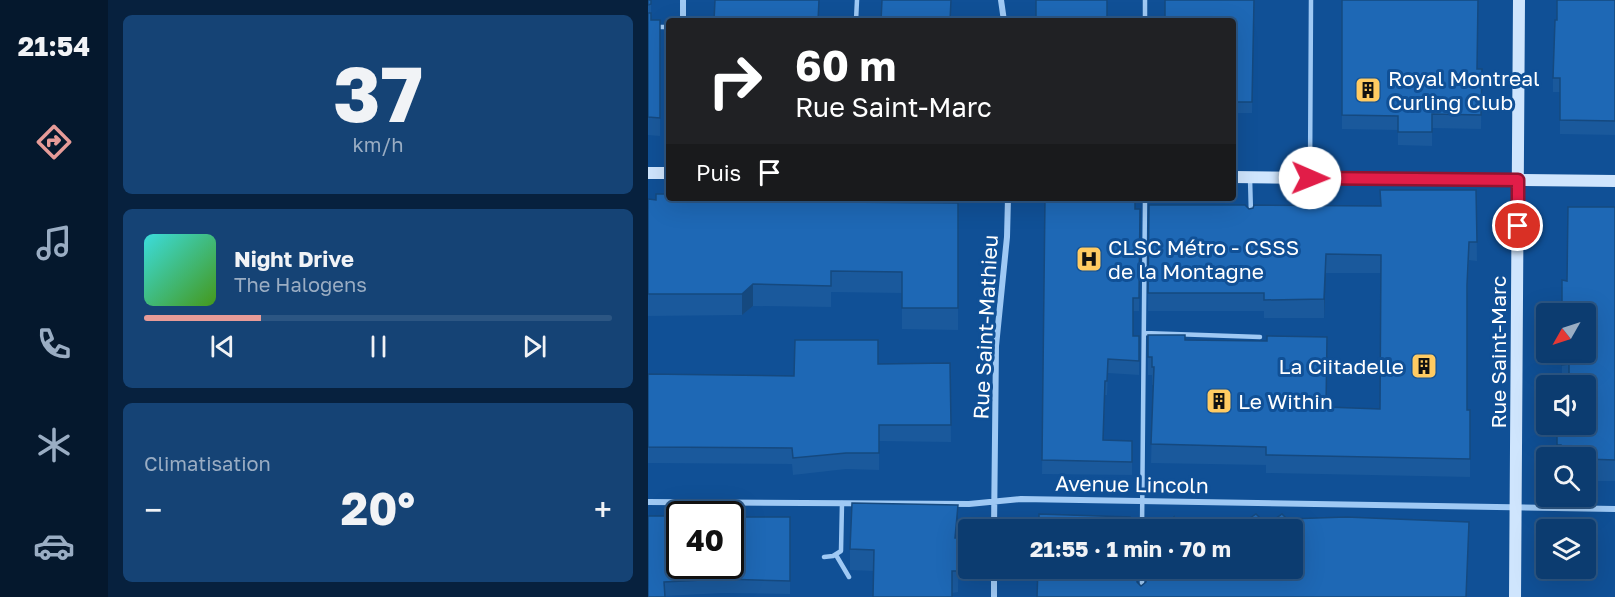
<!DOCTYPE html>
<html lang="fr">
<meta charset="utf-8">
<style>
body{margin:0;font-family:"Golos Text",sans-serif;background:#154375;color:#f1f3f6;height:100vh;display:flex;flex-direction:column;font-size:22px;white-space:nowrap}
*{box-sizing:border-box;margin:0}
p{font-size:20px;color:#9aadc3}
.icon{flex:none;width:33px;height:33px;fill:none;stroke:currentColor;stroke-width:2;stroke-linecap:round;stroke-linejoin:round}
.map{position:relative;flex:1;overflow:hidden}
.sheet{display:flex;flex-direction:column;gap:15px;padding:15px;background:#07213e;width:540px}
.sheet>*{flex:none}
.banner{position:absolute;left:18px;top:18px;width:570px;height:183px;border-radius:6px;box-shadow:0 6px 24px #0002,0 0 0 2px #2c5683;background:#202124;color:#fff;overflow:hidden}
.needle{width:39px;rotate:231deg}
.fabs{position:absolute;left:888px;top:303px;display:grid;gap:12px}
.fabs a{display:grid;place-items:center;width:60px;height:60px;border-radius:6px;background:#0c3c70;box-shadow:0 6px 24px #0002,0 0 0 2px #2c5683;font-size:30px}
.speed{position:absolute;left:18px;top:501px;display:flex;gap:12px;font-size:30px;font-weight:700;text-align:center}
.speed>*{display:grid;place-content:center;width:78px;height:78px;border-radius:50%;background:#0c3c70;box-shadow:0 6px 24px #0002,0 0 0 2px #2c5683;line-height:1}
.speed .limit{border:3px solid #111;border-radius:9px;background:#fff;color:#111}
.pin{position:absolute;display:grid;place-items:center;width:51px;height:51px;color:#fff;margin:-26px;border:3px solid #fff;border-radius:50%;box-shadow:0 2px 6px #0007}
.me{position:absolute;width:66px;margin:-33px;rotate:91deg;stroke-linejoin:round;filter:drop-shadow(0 0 4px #0008)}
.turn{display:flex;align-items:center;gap:21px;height:126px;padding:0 30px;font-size:27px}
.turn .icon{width:78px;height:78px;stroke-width:2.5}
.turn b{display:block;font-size:42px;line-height:51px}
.then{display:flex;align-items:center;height:57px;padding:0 30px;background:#0003;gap:12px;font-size:22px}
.big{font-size:45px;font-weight:700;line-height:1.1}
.sheet .widget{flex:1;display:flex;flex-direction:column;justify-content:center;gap:9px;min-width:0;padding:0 21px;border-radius:9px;background:#154375}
.sheet .dial{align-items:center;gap:0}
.dial b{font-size:78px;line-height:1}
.song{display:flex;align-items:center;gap:18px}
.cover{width:72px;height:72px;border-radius:9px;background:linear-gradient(135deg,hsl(180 70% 55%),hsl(100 70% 35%))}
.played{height:6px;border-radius:3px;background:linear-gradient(90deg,#e69b98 25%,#2c5683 25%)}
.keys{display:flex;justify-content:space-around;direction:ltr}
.heat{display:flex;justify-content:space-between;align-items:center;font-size:33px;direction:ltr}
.trip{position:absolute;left:310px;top:519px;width:345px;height:60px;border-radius:6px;background:#0c3c70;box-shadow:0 6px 24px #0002,0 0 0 2px #2c5683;font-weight:700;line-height:60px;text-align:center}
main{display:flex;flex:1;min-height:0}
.dock{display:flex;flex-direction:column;width:108px;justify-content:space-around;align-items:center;background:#05182d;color:#9aadc3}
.dock .icon{width:42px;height:42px}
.dock .current{color:#e69b98}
.dock b{font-size:27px;color:#f1f3f6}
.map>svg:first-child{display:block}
</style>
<main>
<nav class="dock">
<b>21:54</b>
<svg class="icon current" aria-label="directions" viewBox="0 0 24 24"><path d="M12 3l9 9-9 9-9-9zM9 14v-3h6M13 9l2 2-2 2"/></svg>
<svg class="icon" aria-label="music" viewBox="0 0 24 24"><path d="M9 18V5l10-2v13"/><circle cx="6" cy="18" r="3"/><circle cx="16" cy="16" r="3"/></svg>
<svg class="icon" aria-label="phone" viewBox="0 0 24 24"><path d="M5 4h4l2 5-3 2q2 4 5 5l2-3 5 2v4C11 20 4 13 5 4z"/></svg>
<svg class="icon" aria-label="climate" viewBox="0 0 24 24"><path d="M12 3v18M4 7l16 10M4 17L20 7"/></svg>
<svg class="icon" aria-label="car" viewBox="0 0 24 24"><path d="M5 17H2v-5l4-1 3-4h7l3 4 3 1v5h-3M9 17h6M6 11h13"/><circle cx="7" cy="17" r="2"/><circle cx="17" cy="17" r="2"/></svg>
</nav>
<section class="sheet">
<div class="widget dial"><b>37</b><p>km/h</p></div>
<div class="widget">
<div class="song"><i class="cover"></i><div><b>Night Drive</b><p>The Halogens</p></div></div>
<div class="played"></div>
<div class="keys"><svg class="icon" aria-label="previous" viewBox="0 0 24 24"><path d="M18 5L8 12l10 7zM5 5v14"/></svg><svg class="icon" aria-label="pause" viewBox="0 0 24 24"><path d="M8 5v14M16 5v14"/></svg><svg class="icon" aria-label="next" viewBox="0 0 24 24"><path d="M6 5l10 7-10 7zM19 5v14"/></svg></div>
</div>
<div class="widget"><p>Climatisation</p>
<div class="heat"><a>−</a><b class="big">20°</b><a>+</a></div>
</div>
</section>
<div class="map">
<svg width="967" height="597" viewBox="0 0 967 597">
<rect width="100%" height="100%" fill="#105096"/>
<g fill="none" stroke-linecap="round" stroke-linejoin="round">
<path stroke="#9fc9f4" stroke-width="4.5" d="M497 0V21
M208 21 209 0
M0 27H21
M662 177 663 0
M602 178 603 214
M496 333 612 337
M494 530 497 198
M188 555 201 577
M176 557 185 556 193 551 194 503
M494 597V568"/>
<path stroke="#9fc9f4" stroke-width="6" d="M353 0 356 21
M35 21V0
M0 502 321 504 373 499 967 509
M346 530 348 346 359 237 360 198
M346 597V568"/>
<path stroke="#cfe5fd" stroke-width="12" d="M0 173H21
M585 177 967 181
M867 597 871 0"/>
</g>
<path fill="#1a599c" d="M0 0H3V20H12V136L0 135Z
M606 0 604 113H585V21Z
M694 0 829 69H834L833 129 784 128V146L750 145V130L694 129Z
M967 0V135L912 134V92H905V78L909 20Z
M732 190H828L829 261 821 260 819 303V410H822V477L618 473V465L503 463 505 385H504V375H500V335L537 340 678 407 732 409 733 273H678L676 318H616V311H500L501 205 601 209 732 206Z
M0 199 310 203V330L254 329V293L183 292V307L105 306 94 315 0 316Z
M397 199 492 209 491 311H485V336H491V375L460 373 459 395H457L455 440 484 441V475L394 474Z
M967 207V481H938V458H909V426H914L938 386H914V352L919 281Z
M302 363 303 442 231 441V470L198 469 145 475 144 464 0 463V374L146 376 230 364Z
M0 516 142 517V594L74 593 17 596Z
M310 526 309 538H311L310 592 304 593 226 571 202 570V549Z"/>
<path fill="#15497f" d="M678 254V273L676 318V299Z
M105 284V306L94 315V294Z
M310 505V526L307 559V538Z"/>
<path fill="#1e68b5" stroke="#15497f" stroke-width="1.5" d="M0 0H3V4L0 5Z
M67 0H171L170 21H66Z
M234 0H303L302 21H233Z
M388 0H459V21H388Z
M517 0H606L604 102H585V21H517Z
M694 0H830L829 69H834L833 115 784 114V132H750V116L694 115Z
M909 0H967V121L912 120V78H905L907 20H909Z
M0 13H3V20H12V118L0 117Z
M732 190H828L829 242H821L819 285V410H822V459L618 455V447L503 444 506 367H504V357H500V335H537V340L619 341V336L679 337 678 407 732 409 733 255 678 254 676 299 616 300V293H500L501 205H597L601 209 605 208 606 205 733 206Z
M8 194H21V198H184V202L310 203V308H254V272L183 271V286L105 284 94 294H0V199L8 200Z
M397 199 487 200V209H492L491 298H485V336H491V361L460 359 459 381H457L455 440 484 441V462L394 460Z
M920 207H967V460L938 459V458H913V445H909V426H915V424H938V386H921V364L914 365V352H938V314H914V280L919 281Z
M147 340H230V364L302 363 303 425H231V453H198L145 458 144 448 0 447V374L146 376Z
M204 503 310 505 307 538H311L310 571H304V597H225L226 550 202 549Z
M391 514 482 517V530H391Z
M608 514 619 525 634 514 639 519 698 517 821 522 818 597H389L390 568H490L489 582 493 586 498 582V568H645V530H589V518H602Z
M0 516H32V566H82V517H142V581L74 579 16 582 17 597H0Z
M526 517V530H511Z"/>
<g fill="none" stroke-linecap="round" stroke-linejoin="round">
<g stroke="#92132f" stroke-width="15">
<path id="route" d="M662 178 870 180V226"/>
</g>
<use href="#route" stroke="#e11d48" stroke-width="10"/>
</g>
<defs>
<g id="building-square" transform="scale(1.35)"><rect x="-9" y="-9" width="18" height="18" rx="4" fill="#ffcb62" stroke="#105096"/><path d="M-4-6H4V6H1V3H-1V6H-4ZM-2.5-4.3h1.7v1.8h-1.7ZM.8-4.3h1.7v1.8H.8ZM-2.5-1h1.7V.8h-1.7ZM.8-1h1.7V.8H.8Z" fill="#111"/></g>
<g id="hospital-square" transform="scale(1.35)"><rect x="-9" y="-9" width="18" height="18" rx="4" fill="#ffcb62" stroke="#105096"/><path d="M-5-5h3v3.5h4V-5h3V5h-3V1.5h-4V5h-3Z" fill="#111"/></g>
</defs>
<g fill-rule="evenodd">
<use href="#building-square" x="720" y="90"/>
<use href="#hospital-square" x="441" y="259"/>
<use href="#building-square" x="776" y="366"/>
<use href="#building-square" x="571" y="401"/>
</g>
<g text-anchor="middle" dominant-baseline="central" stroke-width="6" stroke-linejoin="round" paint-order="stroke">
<g font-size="21" fill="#fff" stroke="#105096" text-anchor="start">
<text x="740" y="78">Royal Montreal<tspan x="740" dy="24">Curling Club</tspan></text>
<text x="460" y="247">CLSC Métro - CSSS<tspan x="460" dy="24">de la Montagne</tspan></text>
<text x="756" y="366" text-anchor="end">La Ciitadelle</text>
<text x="590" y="401">Le Within</text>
</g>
<g font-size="21" fill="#fff" stroke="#105096">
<text transform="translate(337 327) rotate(-87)">Rue Saint-Mathieu</text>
<text transform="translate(850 352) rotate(-90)">Rue Saint-Marc</text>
<text transform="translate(484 484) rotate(1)">Avenue Lincoln</text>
</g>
</g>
</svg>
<div class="fabs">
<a><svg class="needle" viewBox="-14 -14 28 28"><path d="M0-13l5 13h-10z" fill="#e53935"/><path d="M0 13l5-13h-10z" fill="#9aadc3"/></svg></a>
<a><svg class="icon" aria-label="sound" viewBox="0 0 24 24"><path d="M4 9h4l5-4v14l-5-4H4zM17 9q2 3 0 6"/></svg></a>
<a><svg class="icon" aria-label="search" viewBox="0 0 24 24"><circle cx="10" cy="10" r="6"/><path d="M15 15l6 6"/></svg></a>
<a><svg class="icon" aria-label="layers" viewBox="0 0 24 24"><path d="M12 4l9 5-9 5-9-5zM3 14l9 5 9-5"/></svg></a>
</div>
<div class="speed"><div class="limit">40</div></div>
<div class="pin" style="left:870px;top:226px;background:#d93025"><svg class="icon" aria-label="arrive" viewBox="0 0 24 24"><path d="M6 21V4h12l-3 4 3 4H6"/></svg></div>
<svg class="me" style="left:662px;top:178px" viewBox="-20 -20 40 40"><circle r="19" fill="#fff"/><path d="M0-13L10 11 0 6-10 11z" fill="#e11d48"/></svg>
<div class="trip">21:55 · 1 min · 70 m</div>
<div class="banner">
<div class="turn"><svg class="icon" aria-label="right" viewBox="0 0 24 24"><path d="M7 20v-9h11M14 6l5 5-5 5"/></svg><div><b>60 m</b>Rue Saint-Marc</div></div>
<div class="then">Puis<svg class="icon" aria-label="arrive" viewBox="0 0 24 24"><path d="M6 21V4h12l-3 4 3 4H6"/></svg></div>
</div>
</div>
</main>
